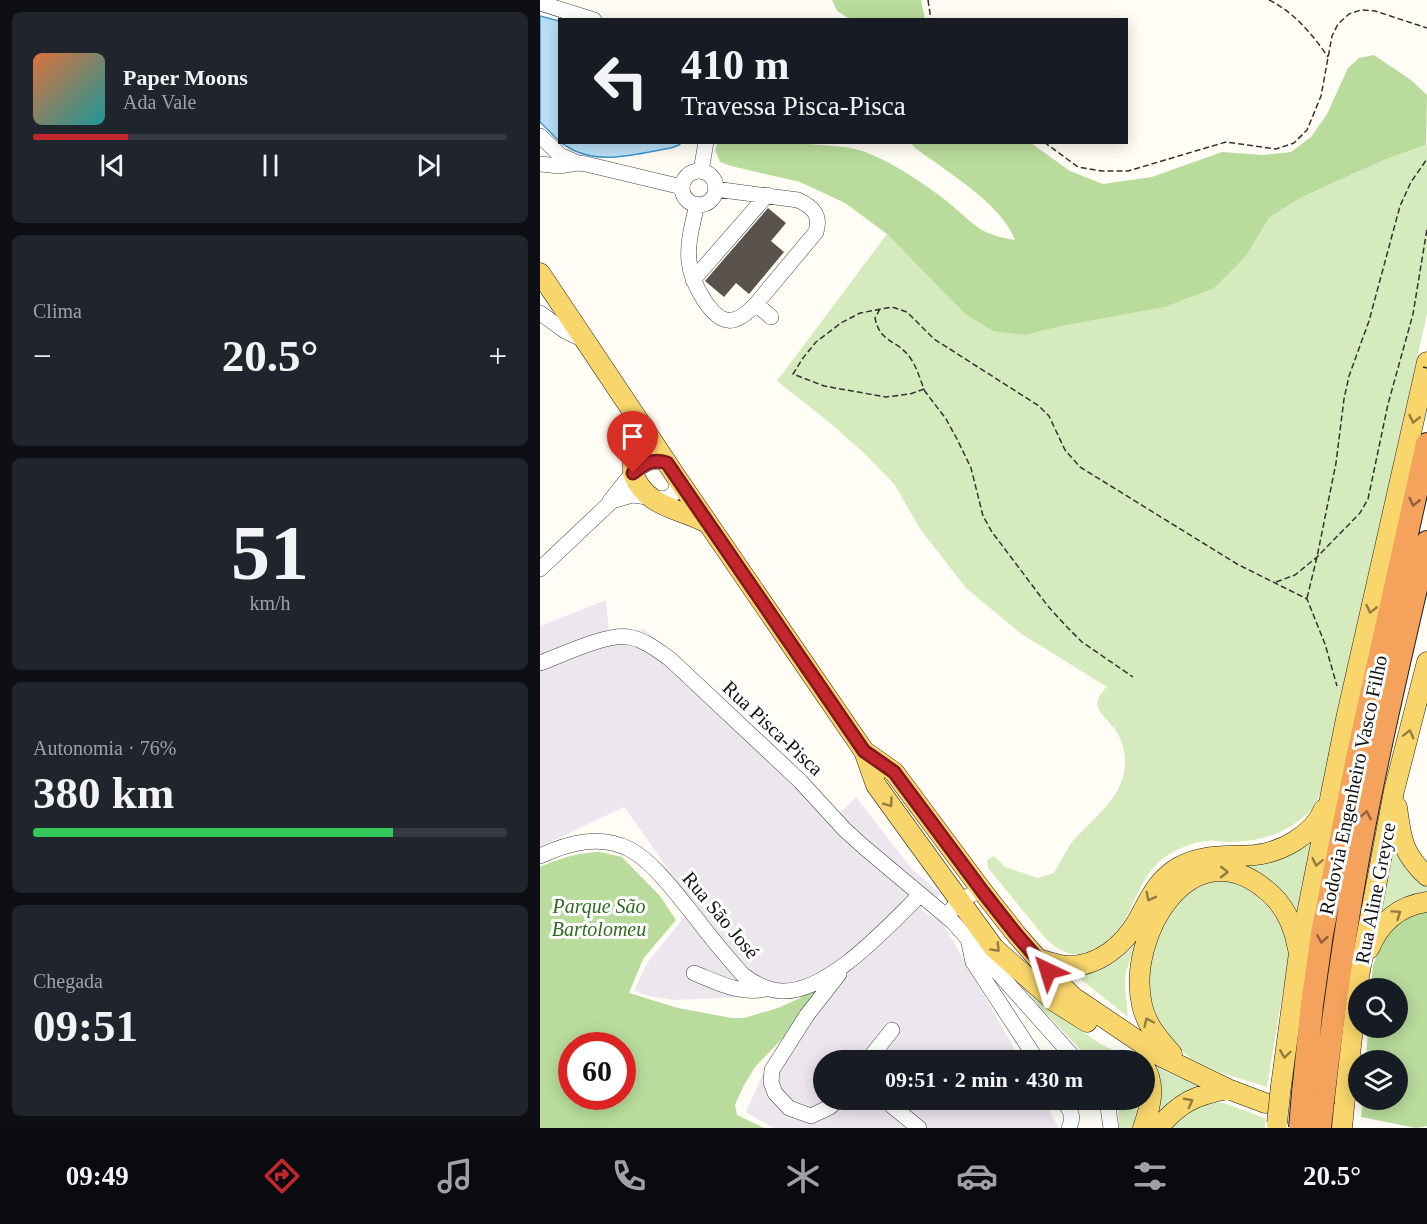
<!DOCTYPE html>
<html lang="pt">
<meta charset="utf-8">
<style>
body{margin:0;font-family:Georgia,serif;background:#20242c;color:#f1f3f6;height:100vh;display:flex;flex-direction:column;font-size:22px;white-space:nowrap}
*{box-sizing:border-box;margin:0}
p{font-size:20px;color:#9ea1a6}
.icon{flex:none;width:33px;height:33px;fill:none;stroke:currentColor;stroke-width:2;stroke-linecap:round;stroke-linejoin:round}
.map{position:relative;flex:1;overflow:hidden}
.details{display:flex;flex-direction:column;gap:12px;padding:12px;background:#0d0f14;width:540px}
.details>*{flex:none}
.guide{position:absolute;left:18px;top:18px;width:570px;height:126px;border-radius:0px;box-shadow:0 3px 15px #0003;background:#171b24;color:#f1f3f6;overflow:hidden}
.buttons{position:absolute;left:808px;top:978px;display:grid;gap:12px}
.buttons a{display:grid;place-items:center;width:60px;height:60px;border-radius:50%;background:#171b24;box-shadow:0 3px 15px #0003;font-size:30px}
.speed{position:absolute;left:18px;top:1032px;display:flex;gap:12px;font-size:30px;font-weight:700;text-align:center}
.speed>*{display:grid;place-content:center;width:78px;height:78px;border-radius:50%;background:#171b24;box-shadow:0 3px 15px #0003;line-height:1}
.speed .limit{border:9px solid #d22;background:#fff;color:#111}
.pin{position:absolute;display:grid;place-items:center;width:51px;height:51px;color:#fff;margin:-62px -26px;border-radius:50% 50% 50% 0;rotate:-45deg;box-shadow:0 0 6px #0007}
.pin .icon{rotate:45deg}
.me{position:absolute;width:66px;margin:-33px;rotate:319deg;stroke-linejoin:round;filter:drop-shadow(0 0 4px #0008)}
.turn{display:flex;align-items:center;gap:21px;height:126px;padding:0 24px;font-size:27px}
.turn .icon{width:78px;height:78px;stroke-width:2.5}
.turn b{display:block;font-size:42px;line-height:51px}
.big{font-size:45px;font-weight:600;line-height:1.1}
.details .tile{flex:1;display:flex;flex-direction:column;justify-content:center;gap:9px;min-width:0;padding:0 21px;border-radius:9px;background:#20242c}
.details .dial{align-items:center;gap:0}
.dial b{font-size:78px;line-height:1}
.song{display:flex;align-items:center;gap:18px}
.cover{width:72px;height:72px;border-radius:9px;background:linear-gradient(135deg,hsl(20 70% 55%),hsl(180 70% 35%))}
.played{height:6px;border-radius:3px;background:linear-gradient(90deg,#c4262e 20%,#363941 20%)}
.keys{display:flex;justify-content:space-around;direction:ltr}
.heat{display:flex;justify-content:space-between;align-items:center;font-size:33px;direction:ltr}
.charge{height:9px;border-radius:4px;background:linear-gradient(90deg,#34c759 76%,#363941 0)}
.trip{position:absolute;left:273px;top:1050px;width:342px;height:60px;border-radius:30px;background:#171b24;box-shadow:0 3px 15px #0003;font-weight:600;line-height:60px;text-align:center}
.menu{display:flex;height:96px;justify-content:space-around;align-items:center;background:#090b0e;color:#9ea1a6}
.menu .icon{width:42px;height:42px}
.menu .current{color:#c4262e}
.menu b{font-size:27px;color:#f1f3f6}
main{display:flex;flex:1;min-height:0}
.map>svg:first-child{display:block}
</style>
<main>
<section class="details">
<div class="tile">
<div class="song"><i class="cover"></i><div><b>Paper Moons</b><p>Ada Vale</p></div></div>
<div class="played"></div>
<div class="keys"><svg class="icon" aria-label="previous" viewBox="0 0 24 24"><path d="M18 5L8 12l10 7zM5 5v14"/></svg><svg class="icon" aria-label="pause" viewBox="0 0 24 24"><path d="M8 5v14M16 5v14"/></svg><svg class="icon" aria-label="next" viewBox="0 0 24 24"><path d="M6 5l10 7-10 7zM19 5v14"/></svg></div>
</div>
<div class="tile"><p>Clima</p>
<div class="heat"><a>−</a><b class="big">20.5°</b><a>+</a></div>
</div>
<div class="tile dial"><b>51</b><p>km/h</p></div>
<div class="tile"><p>Autonomia · 76%</p><b class="big">380 km</b><div class="charge"></div></div>
<div class="tile"><p>Chegada</p><b class="big">09:51</b></div>
</section>
<div class="map">
<svg width="887" height="1128" viewBox="0 0 887 1128">
<rect width="100%" height="100%" fill="#fffdf5"/>
<path fill="#eee6ef" d="M66 600 69 633 104 629 299 814 316 797 372 869 401 894 395 899 385 901 379 909 402 922 481 1060H284V1100H503L519 1128H233L206 1112 223 1073 286 997 269 980 205 997 133 1000 109 996 94 991 107 963 154 905 84 807 0 847V626Z"/>
<path fill="#d5ebbd" d="M887 145V314L792 739C788 763 786 788 772 809 770 812 765 815 762 818 740 836 719 841 690 842 683 842 675 840 667 841 653 842 636 849 625 857 590 882 595 933 551 952 534 960 518 950 506 939L448 868 447 860 454 856 465 867 498 878 514 873C519 864 524 854 530 845 550 819 580 803 585 767 586 754 582 738 574 728 561 713 548 705 567 687L480 633 426 588 380 529 355 485 324 453 290 423 237 381 347 234 424 313 485 335 527 325 625 307 706 256 729 218 758 199 849 158Z
M779 831 758 919C748 903 739 885 723 875 712 867 696 866 682 864 725 864 749 866 779 831Z
M854 843 882 882 887 886V895L852 905 840 913Z
M676 880 692 882 705 887 719 898 730 909 739 923 750 947 727 1087 679 1072 651 1059 632 1042 611 1012 606 979 622 918 647 892Z
M594 946 586 972 585 985 588 1017 534 974C562 975 575 964 594 946Z
M487 993 559 1043 580 1054 588 1060H550Z
M607 1062 665 1090 612 1128Z
M576 1100H600L593 1128H579L578 1105Z
M668 1101 684 1103 725 1118V1128H630L642 1114Z"/>
<path fill="#b9dc9c" fill-rule="evenodd" d="M292 0H381L385 19H310L297 11Z
M834 55 871 80 887 95 886 145 849 158 804 178 758 199 729 218 706 256 674 288 625 307 527 325 485 335 453 331 424 313 347 234 305 203 260 182 191 166 180 162 175 150 178 142H253C280 147 305 143 330 154 359 166 384 184 408 202 419 211 429 221 440 229 450 235 463 238 475 240 461 203 407 172 375 148L371 143H491L530 171 563 184 612 177 682 152 723 155 751 152 771 137 787 114 808 68 819 58Z
M60 852 82 857 120 896 136 920 103 959 89 993 138 1008 192 1018H204L238 1008 260 998 278 987 280 990 256 1024 215 1067 203 1087 195 1105 197 1115 224 1128H0V867C21 858 36 853 60 852ZM32 1046H82V1096H32Z
M887 911V1126L876 1128 821 1117 823 1100H858V1060H826L828 1028H858V988H831L833 965 842 944 851 930 865 917Z"/>
<path fill="#b9e0f7" stroke="#3f96cf" stroke-width="1.5" d="M0 16 19 21V141L0 122Z
M21 143H141L139 145 131 148C100 153 63 165 33 150 29 148 25 145 21 143Z"/>
<path fill="#5a524d" d="M228 208 246 223 231 241 244 252 209 294 196 283 184 297 165 281Z"/>
<g fill="none" stroke-linecap="round" stroke-linejoin="round">
<g stroke="#444" stroke-width="16">
<path id="minor" d="M0 3 54 20
M0 136 20 155 38 163
M0 164 19 166 38 163 46 164 142 187
M161 171 166 142
M142 188a17 17 0 1 1 34 0a17 17 0 1 1-34 0Z
M157 204C153 223 147 242 149 261 150 275 157 289 164 300 182 327 195 326 216 304L276 232C281 215 273 207 258 200L175 189
M153 280 227 195
M216 304 231 317
M0 313 25 331 46 341
M70 501C84 484 101 454 127 463
M0 569 72 501 92 495 124 499C135 496 138 489 137 478
M0 663C22 655 67 633 89 637 105 640 117 650 130 659L260 781 305 830 325 848 412 921
M0 856C28 843 60 834 89 849 114 862 138 896 156 918 171 938 187 957 203 975 215 984 226 990 241 991 288 994 349 925 380 895
M443 892C434 891 415 902 411 911 409 916 410 917 412 921L536 1060
M429 943 433 962 497 1060
M154 973C177 982 200 995 225 989
M328 1060 352 1030
M297 1100 290 1107 271 1116 249 1108 235 1093 231 1082 232 1070 267 1015 299 974
M523 1100C530 1111 535 1115 529 1128
M565 1100 568 1107 571 1128
M352 1106 379 1128"/>
</g>
<g stroke="#222" stroke-width="21">
<path id="major" d="M0 273 137 478 324 751 354 772 443 892 476 934 518 982 533 997 622 1057 688 1089 725 1103
M92 412 93 473C106 508 139 508 167 523
M324 751 336 785 454 948 514 1001 547 1022
M857 807C861 837 862 854 887 876
M829 949C840 922 859 906 887 902
M498 959C509 962 519 966 529 966 559 966 584 945 598 920 610 898 616 881 639 867 665 853 688 857 715 855 742 852 773 835 784 809
M632 1054C619 1039 606 1025 602 1005 586 936 651 827 726 890 744 904 754 926 758 949
M741 1086 759 953 806 719 887 362
M804 1107 819 976 854 791 887 662
M603 1128C610 1108 617 1086 604 1066
M618 1128C640 1102 656 1095 688 1089"/>
</g>
<g stroke="#222" stroke-width="24">
<path id="highway" d="M763 1093 772 1005 782 934 817 758 887 444
M783 1101C794 1007 807 914 825 822 843 728 865 635 887 542"/>
</g>
<path stroke="#333" stroke-width="1.5" stroke-dasharray="6 3" stroke-linecap="butt" d="M388 0 391 20
M729 0C754 12 773 35 788 57
M504 142 538 167 562 171H588L686 142 736 149 754 143 767 130 781 96 792 36 798 24 809 14 821 10 835 11 887 28
M340 309 335 318C340 344 358 339 371 359 377 368 380 379 384 389L370 394 346 397 284 386 253 374 263 358 276 342 301 323 320 313 352 307 367 312 394 339 499 406 509 416 525 450 540 467 697 564 767 599 785 644 797 686
M384 390 406 419 417 439 431 468 443 516 452 532 507 605 525 625 542 642 593 677
M736 582 755 575 777 557 820 513 828 499 848 404 873 314 887 229
M767 598 777 557 796 463 804 399 809 376 829 321 860 206 871 182 887 159"/>
<use href="#minor" stroke="#fff" stroke-width="15"/>
<use href="#major" stroke="#f9d66b" stroke-width="20"/>
<use href="#highway" stroke="#f5a25d" stroke-width="22"/>
<g stroke="#222" stroke-width="21" stroke-linecap="butt">
<path id="major-bridge" d="M737 1123 741 1086
M802 1128 804 1107"/>
</g>
<g stroke="#222" stroke-width="24" stroke-linecap="butt">
<path id="highway-bridge" d="M760 1128 763 1093
M780 1128 783 1101"/>
</g>
<path stroke="#333" stroke-width="1.5" stroke-dasharray="6 3" stroke-linecap="butt" d="M883 367 887 368"/>
<use href="#major-bridge" stroke="#f9d66b" stroke-width="20"/>
<use href="#highway-bridge" stroke="#f5a25d" stroke-width="22"/>
</g>
<defs><path id="oneway-chevron" d="M-2-3.5L2.5 0L-2 3.5" fill="none" stroke-width="1.6" stroke-linecap="round" stroke-linejoin="round" transform="scale(1.5)"/></defs>
<g stroke="#917d42">
<use href="#oneway-chevron" transform="translate(874 419) rotate(103)"/>
<use href="#oneway-chevron" transform="translate(831 609) rotate(103)"/>
<use href="#oneway-chevron" transform="translate(869 734) rotate(-76)"/>
<use href="#oneway-chevron" transform="translate(349 803) rotate(54)"/>
<use href="#oneway-chevron" transform="translate(777 862) rotate(102)"/>
<use href="#oneway-chevron" transform="translate(684 872) rotate(1)"/>
<use href="#oneway-chevron" transform="translate(610 897) rotate(118)"/>
<use href="#oneway-chevron" transform="translate(857 914) rotate(-34)"/>
<use href="#oneway-chevron" transform="translate(456 948) rotate(47)"/>
<use href="#oneway-chevron" transform="translate(608 1022) rotate(-115)"/>
<use href="#oneway-chevron" transform="translate(745 1054) rotate(98)"/>
<use href="#oneway-chevron" transform="translate(649 1102) rotate(-28)"/>
</g>
<g stroke="#8e613b">
<use href="#oneway-chevron" transform="translate(874 502) rotate(103)"/>
<use href="#oneway-chevron" transform="translate(826 815) rotate(-79)"/>
<use href="#oneway-chevron" transform="translate(782 939) rotate(99)"/>
</g>
<g fill="none" stroke-linecap="round" stroke-linejoin="round">
<g stroke="#7f191e" stroke-width="15">
<path id="route" d="M93 473C104 464 112 458 127 463L324 751 354 772 443 892 476 934 508 971"/>
</g>
<use href="#route" stroke="#c4262e" stroke-width="10"/>
</g>
<g text-anchor="middle" dominant-baseline="central" stroke-width="6" stroke-linejoin="round" paint-order="stroke">
<g font-size="20" fill="#111" stroke="#fff">
<text transform="translate(233 728) rotate(43)">Rua Pisca-Pisca</text>
<text transform="translate(813 785) rotate(-78)">Rodovia Engenheiro Vasco Filho</text>
<text transform="translate(835 893) rotate(-79)">Rua Aline Greyce</text>
<text transform="translate(181 915) rotate(50)">Rua São José</text>
</g>
<g font-size="20" font-style="italic" fill="#2f6b1f" stroke="#fff">
<text x="59" y="906">Parque São<tspan x="59" dy="23">Bartolomeu</tspan></text>
</g>
</g>
</svg>
<div class="buttons">
<a><svg class="icon" aria-label="search" viewBox="0 0 24 24"><circle cx="10" cy="10" r="6"/><path d="M15 15l6 6"/></svg></a>
<a><svg class="icon" aria-label="layers" viewBox="0 0 24 24"><path d="M12 4l9 5-9 5-9-5zM3 14l9 5 9-5"/></svg></a>
</div>
<div class="speed"><div class="limit">60</div></div>
<div class="pin" style="left:93px;top:473px;background:#d93025"><svg class="icon" aria-label="arrive" viewBox="0 0 24 24"><path d="M6 21V4h12l-3 4 3 4H6"/></svg></div>
<svg class="me" style="left:508px;top:971px" viewBox="-20 -20 40 40"><path d="M0-17L14 15 0 8-14 15z" fill="#c4262e" stroke="#fff" stroke-width="4"/></svg>
<div class="trip">09:51 · 2 min · 430 m</div>
<div class="guide">
<div class="turn"><svg class="icon" aria-label="left" viewBox="0 0 24 24"><path d="M17 20v-9H6M10 6l-5 5 5 5"/></svg><div><b>410 m</b>Travessa Pisca-Pisca</div></div>
</div>
</div>
</main>
<nav class="menu">
<b>09:49</b>
<svg class="icon current" aria-label="directions" viewBox="0 0 24 24"><path d="M12 3l9 9-9 9-9-9zM9 14v-3h6M13 9l2 2-2 2"/></svg>
<svg class="icon" aria-label="music" viewBox="0 0 24 24"><path d="M9 18V5l10-2v13"/><circle cx="6" cy="18" r="3"/><circle cx="16" cy="16" r="3"/></svg>
<svg class="icon" aria-label="phone" viewBox="0 0 24 24"><path d="M5 4h4l2 5-3 2q2 4 5 5l2-3 5 2v4C11 20 4 13 5 4z"/></svg>
<svg class="icon" aria-label="climate" viewBox="0 0 24 24"><path d="M12 3v18M4 7l16 10M4 17L20 7"/></svg>
<svg class="icon" aria-label="car" viewBox="0 0 24 24"><path d="M5 17H2v-5l4-1 3-4h7l3 4 3 1v5h-3M9 17h6M6 11h13"/><circle cx="7" cy="17" r="2"/><circle cx="17" cy="17" r="2"/></svg>
<svg class="icon" aria-label="filters" viewBox="0 0 24 24"><path d="M4 7h16M4 17h16"/><circle cx="9" cy="7" r="2"/><circle cx="15" cy="17" r="2"/></svg>
<b>20.5°</b>
</nav>
